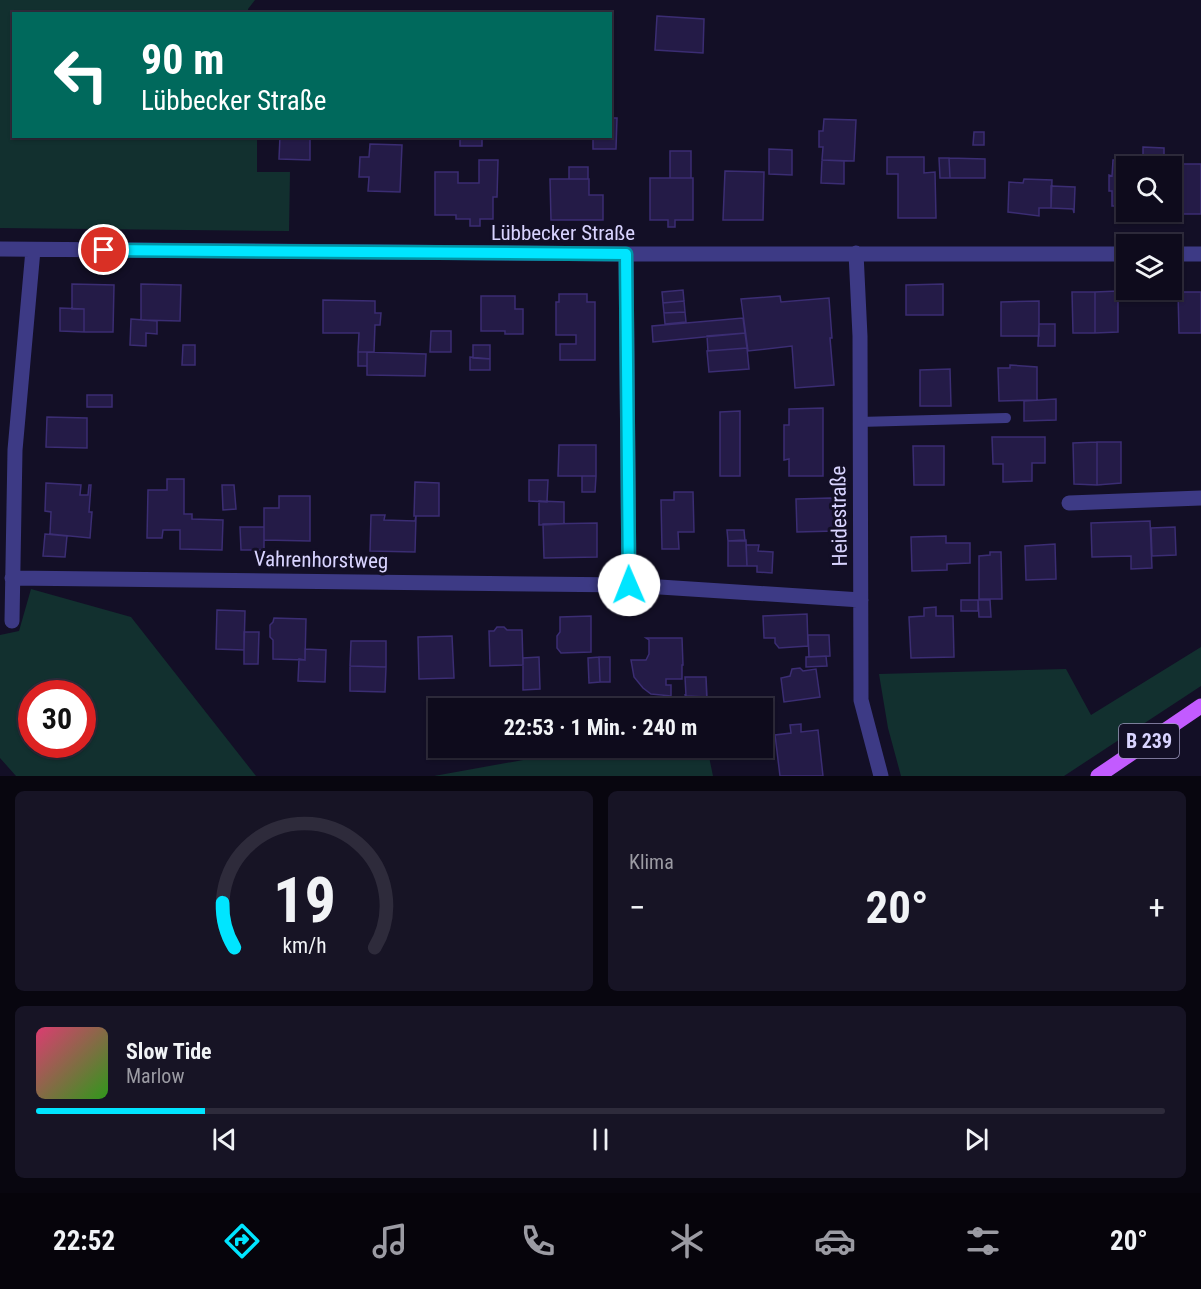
<!DOCTYPE html>
<html lang="de">
<meta charset="utf-8">
<style>
body{margin:0;font-family:"Roboto Condensed",sans-serif;background:#171425;color:#f1f3f6;height:100vh;display:flex;flex-direction:column;font-size:22px;white-space:nowrap}
*{box-sizing:border-box;margin:0}
p{font-size:20px;color:#9b9ba3}
.icon{flex:none;width:33px;height:33px;fill:none;stroke:currentColor;stroke-width:2;stroke-linecap:round;stroke-linejoin:round}
.map{position:relative;height:776px;overflow:hidden}
.details{display:flex;flex-direction:column;gap:15px;padding:15px;background:#08060f;flex:1}
.details>*{flex:none}
.hud{position:absolute;left:12px;top:12px;width:600px;height:126px;border-radius:0px;box-shadow:0 2px 4px #0004,0 0 0 2px #2e2b3b;background:#00695c;color:#fff;overflow:hidden}
.controls{position:absolute;left:1116px;top:156px;display:grid;gap:12px}
.controls a{display:grid;place-items:center;width:66px;height:66px;border-radius:0px;background:#0e0b1c;box-shadow:0 2px 4px #0004,0 0 0 2px #2e2b3b;font-size:30px}
.speed{position:absolute;left:18px;top:680px;display:flex;gap:12px;font-size:30px;font-weight:700;text-align:center}
.speed>*{display:grid;place-content:center;width:78px;height:78px;border-radius:50%;background:#0e0b1c;box-shadow:0 2px 4px #0004,0 0 0 2px #2e2b3b;line-height:1}
.speed .limit{border:9px solid #d22;background:#fff;color:#111}
.pin{position:absolute;display:grid;place-items:center;width:51px;height:51px;color:#fff;margin:-26px;border:3px solid #fff;border-radius:50%;box-shadow:0 2px 6px #0007}
.me{position:absolute;width:66px;margin:-33px;rotate:359deg;stroke-linejoin:round;filter:drop-shadow(0 0 4px #0008)}
.turn{display:flex;align-items:center;gap:21px;height:126px;padding:0 30px;font-size:27px}
.turn .icon{width:78px;height:78px;stroke-width:2.5}
.turn b{display:block;font-size:42px;line-height:51px}
.big{font-size:45px;font-weight:700;line-height:1.1}
.details .tile{flex:1;display:flex;flex-direction:column;justify-content:center;gap:9px;min-width:0;padding:0 21px;border-radius:9px;background:#171425}
.details .dial{align-items:center;gap:0}
.dial svg{height:156px;overflow:visible;fill:none;stroke:#2e2b3b;stroke-width:7;stroke-linecap:round;text-anchor:middle}
.dial text{fill:#f1f3f6;stroke:none}
.song{display:flex;align-items:center;gap:18px}
.cover{width:72px;height:72px;border-radius:9px;background:linear-gradient(135deg,hsl(340 70% 55%),hsl(110 70% 35%))}
.played{height:6px;border-radius:3px;background:linear-gradient(90deg,#00e5ff 15%,#2e2b3b 15%)}
.keys{display:flex;justify-content:space-around;direction:ltr}
.heat{display:flex;justify-content:space-between;align-items:center;font-size:33px;direction:ltr}
.details .tiles{flex:1;display:grid;gap:15px;grid-template-columns:1fr 1fr}
.tile:last-child{grid-column:span 2}
.trip{position:absolute;left:428px;top:698px;width:345px;height:60px;border-radius:0px;background:#0e0b1c;box-shadow:0 2px 4px #0004,0 0 0 2px #2e2b3b;font-weight:700;line-height:60px;text-align:center}
.dock{display:flex;height:96px;justify-content:space-around;align-items:center;background:#06040b;color:#9b9ba3}
.dock .icon{width:42px;height:42px}
.dock .active{color:#00e5ff}
.dock b{font-size:27px;color:#f1f3f6}
.map>svg:first-child{display:block}
</style>
<div class="map">
<svg width="1201" height="776" viewBox="0 0 1201 776">
<rect width="100%" height="100%" fill="#130f26"/>
<path fill="#12302f" fill-rule="evenodd" d="M0 0H255L248 9V13L14 14V136L257 137V172H290L289 231 0 228Z
M31 589 131 617 256 776H16L0 758V635L19 631ZM32 693H82V744H32Z
M1201 647V686L1064 776H901L888 728 879 674 1066 669 1091 715Z
M595 747H707L713 776H434Z"/>
<path fill="#241b47" stroke="#3b2d73" stroke-width="1.5" d="M657 16 704 19 703 53 655 50Z
M610 118H617L616 149H593V136H610Z
M824 119 856 120 854 161 822 160 823 147H819V131H823Z
M974 132H984V145H973Z
M280 136H310V160L279 159Z
M460 136H482V146H460Z
M370 144 402 145 400 192 368 191 369 177H359L360 157H369Z
M1143 147 1164 148V157H1143Z
M769 149 792 150V175L769 174Z
M670 151H691V178H670Z
M887 157H924V173L935 172 936 218H898V174H887Z
M1143 157H1164V166H1143Z
M939 158H949L950 178H940Z
M949 158 985 159V178H950Z
M479 160H498L497 197H493V219H480V226H470V219H456V215H435V172H458V183H479Z
M822 160 844 161V184L821 183Z
M1113 160H1143V166H1126V206H1112V191H1109V175L1112 176Z
M1173 164H1201V214H1172Z
M569 167H588V179H569Z
M725 171 764 172 763 220H723Z
M650 178H693V220H675V227H668V220H650Z
M550 179H589V195H603V220H551Z
M1024 179 1052 180 1051 208H1039V216L1008 212 1009 182 1023 183Z
M1051 186 1075 187 1074 213 1073 209 1051 208Z
M72 284 114 285 113 332H84V309H72Z
M141 284 181 285 180 321 141 320Z
M943 284V315H906V285Z
M683 290 684 301 663 303 662 292Z
M1118 291V332L1095 333V292Z
M1072 292H1095V333H1073Z
M1178 292H1201V333H1179Z
M559 294H587V302H595V360H560V344H576V335H556V302H559Z
M481 296H515V309H523V334H505V331H481Z
M780 296 781 302 829 298 832 338H830L834 385 795 388 792 346 748 351 741 299Z
M323 300 375 301V313H381L380 325H375L374 352H358L359 333H323Z
M684 301 685 312 664 313 663 303Z
M1039 301V336H1001V302Z
M60 308 84 309V332L60 331Z
M685 312 686 322 665 324 664 313Z
M743 318 745 333 653 342 652 326Z
M131 319 157 321V334L146 333V346L130 345Z
M1039 324H1055V346H1038Z
M431 331H451V352H430Z
M745 333 747 348 708 351 707 336Z
M183 345H195V365H182Z
M473 345H490V359L473 358Z
M747 348 749 369 709 372 707 351Z
M358 352H367V366H358Z
M367 352 426 354 425 376 367 375Z
M470 357 490 359V370H470Z
M1010 365 1037 367V400L999 401 998 368H1010Z
M950 369 951 406H920V370Z
M87 395H112V407H87Z
M1056 399V420L1024 421V401Z
M823 408V476H789V459L784 460V425H789V409Z
M740 411V476H720V412Z
M47 417 87 418V448L46 447Z
M992 437H1045V463H1032V481L1003 482V464H993Z
M1097 442V485L1074 484 1073 443Z
M1097 442H1121V483L1097 485Z
M559 445H596V476H558Z
M913 446H944V485H914Z
M582 476H596L595 492H582Z
M167 479H184V514H192V519L223 520 222 550 180 549V530H163L162 538H147L148 490H167Z
M529 480H548L547 502 529 501Z
M415 482 439 483V516H414Z
M46 483 81 485 80 495H88L89 485H91L89 512H92L90 538 50 534 51 512 45 511Z
M222 485H234L236 509 223 510Z
M674 492H693L694 532H678L679 549H662L661 500H674Z
M279 496H310V541L264 540V508H279Z
M830 498 836 499V531L797 532 796 499Z
M539 501 564 502V524L539 525Z
M371 515H385L384 520 415 521 416 516 415 552 370 551Z
M1150 521 1152 568 1131 569V556L1092 557 1091 523Z
M597 523V557L544 558 543 524Z
M240 527H264V550H241Z
M1175 527 1176 555 1152 556 1151 528Z
M727 530H744L745 541H728Z
M45 534 67 536 65 557 43 556Z
M946 536V543H970V563L947 564V570L912 571 911 537Z
M745 540H746L747 566H728V541Z
M1055 544 1056 579 1026 580 1025 546Z
M746 545H759L758 551 773 552 772 573 757 572V566H747Z
M990 552H1001L1002 599H979V556L990 555Z
M961 600H978V611H961Z
M978 600H990L991 617H979Z
M936 607V616H953L954 657 911 658 909 617 924 616V608Z
M217 610 245 611 244 650 216 649Z
M807 614 808 646 779 648 775 643V638H764L763 616Z
M591 616V652L561 653 557 648V636L560 632V617Z
M274 618 306 619 305 660 273 659V640L270 637V625L273 622Z
M497 627H504L507 630H522L523 665 490 666 489 631H494Z
M244 632H259L258 664H244Z
M808 635H829L830 656 809 657Z
M452 636 454 678 419 679 418 637Z
M646 638H682L683 665H682V679H666V685H671V696L651 694 643 688 634 677 631 660H646L649 654V640Z
M351 641H386V667L350 666Z
M305 649 326 650 325 682 298 681 299 659 305 660Z
M826 656 827 666 806 667V657Z
M539 657 540 689 523 690V658Z
M599 657 600 682 589 683 588 658Z
M599 657H610V682H600Z
M350 666 386 667 385 692 350 691Z
M800 668 803 671 816 669 820 697 784 702 781 678 790 676 792 669Z
M685 677H706L707 697 686 696Z
M706 677 707 705H686L685 694 686 696 707 697Z
M801 724V732L818 730 823 776H780L775 735 791 733 790 725Z"/>
<g fill="none" stroke-linecap="round" stroke-linejoin="round">
<path stroke="#3d3a85" stroke-width="10" d="M859 422 1006 418"/>
<path stroke="#3d3a85" stroke-width="15" d="M0 249 626 254H1126
M856 253 860 336 861 700 881 776
M626 254 629 585
M1172 254H1201
M1069 503 1201 498
M12 578 629 585 861 600
M12 621 15 450 33 250"/>
<path stroke="#c25bff" stroke-width="15" d="M1098 776 1201 706"/>
</g>
<g fill="none" stroke-linecap="round" stroke-linejoin="round">
<g stroke="#0095a6" stroke-width="15">
<path id="route" d="M104 250 626 254 629 585"/>
</g>
<use href="#route" stroke="#00e5ff" stroke-width="10"/>
</g>
<g text-anchor="middle" dominant-baseline="central" stroke-width="6" stroke-linejoin="round" paint-order="stroke">
<rect fill="#130f26" stroke="#9e99be" stroke-width="1.5" x="1119" y="724" width="60" height="34" rx="4.5"/>
<g font-size="20" font-weight="bold" fill="#d9d4ff">
<text x="1149" y="741">B 239</text>
</g>
<g font-size="21" fill="#d9d4ff" stroke="#130f26">
<text x="563" y="233">Lübbecker Straße</text>
<text transform="translate(839 516) rotate(-91)">Heidestraße</text>
<text transform="translate(321 560) rotate(1)">Vahrenhorstweg</text>
</g>
</g>
</svg>
<div class="controls">
<a><svg class="icon" aria-label="search" viewBox="0 0 24 24"><circle cx="10" cy="10" r="6"/><path d="M15 15l6 6"/></svg></a>
<a><svg class="icon" aria-label="layers" viewBox="0 0 24 24"><path d="M12 4l9 5-9 5-9-5zM3 14l9 5 9-5"/></svg></a>
</div>
<div class="speed"><div class="limit">30</div></div>
<div class="pin" style="left:104px;top:250px;background:#d93025"><svg class="icon" aria-label="arrive" viewBox="0 0 24 24"><path d="M6 21V4h12l-3 4 3 4H6"/></svg></div>
<svg class="me" style="left:629px;top:585px" viewBox="-20 -20 40 40"><circle r="19" fill="#fff"/><path d="M0-13L10 11 0 6-10 11z" fill="#00e5ff"/></svg>
<div class="trip">22:53 · 1 Min. · 240 m</div>
<div class="hud">
<div class="turn"><svg class="icon" aria-label="left" viewBox="0 0 24 24"><path d="M17 20v-9H6M10 6l-5 5 5 5"/></svg><div><b>90 m</b>Lübbecker Straße</div></div>
</div>
</div>
<section class="details">
<div class="tiles">
<div class="tile dial"><svg viewBox="0 0 100 80">
<path d="M14 69A42 42 0 1 1 86 69"/>
<path d="M14 69A42 42 0 0 1 8 46" stroke="#00e5ff"/>
<text x="50" y="56" font-size="32" font-weight="700">19</text>
<text x="50" y="72" font-size="11">km/h</text>
</svg></div>
<div class="tile"><p>Klima</p>
<div class="heat"><a>−</a><b class="big">20°</b><a>+</a></div>
</div>
<div class="tile">
<div class="song"><i class="cover"></i><div><b>Slow Tide</b><p>Marlow</p></div></div>
<div class="played"></div>
<div class="keys"><svg class="icon" aria-label="previous" viewBox="0 0 24 24"><path d="M18 5L8 12l10 7zM5 5v14"/></svg><svg class="icon" aria-label="pause" viewBox="0 0 24 24"><path d="M8 5v14M16 5v14"/></svg><svg class="icon" aria-label="next" viewBox="0 0 24 24"><path d="M6 5l10 7-10 7zM19 5v14"/></svg></div>
</div>
</div>
</section>
<nav class="dock">
<b>22:52</b>
<svg class="icon active" aria-label="directions" viewBox="0 0 24 24"><path d="M12 3l9 9-9 9-9-9zM9 14v-3h6M13 9l2 2-2 2"/></svg>
<svg class="icon" aria-label="music" viewBox="0 0 24 24"><path d="M9 18V5l10-2v13"/><circle cx="6" cy="18" r="3"/><circle cx="16" cy="16" r="3"/></svg>
<svg class="icon" aria-label="phone" viewBox="0 0 24 24"><path d="M5 4h4l2 5-3 2q2 4 5 5l2-3 5 2v4C11 20 4 13 5 4z"/></svg>
<svg class="icon" aria-label="climate" viewBox="0 0 24 24"><path d="M12 3v18M4 7l16 10M4 17L20 7"/></svg>
<svg class="icon" aria-label="car" viewBox="0 0 24 24"><path d="M5 17H2v-5l4-1 3-4h7l3 4 3 1v5h-3M9 17h6M6 11h13"/><circle cx="7" cy="17" r="2"/><circle cx="17" cy="17" r="2"/></svg>
<svg class="icon" aria-label="filters" viewBox="0 0 24 24"><path d="M4 7h16M4 17h16"/><circle cx="9" cy="7" r="2"/><circle cx="15" cy="17" r="2"/></svg>
<b>20°</b>
</nav>
